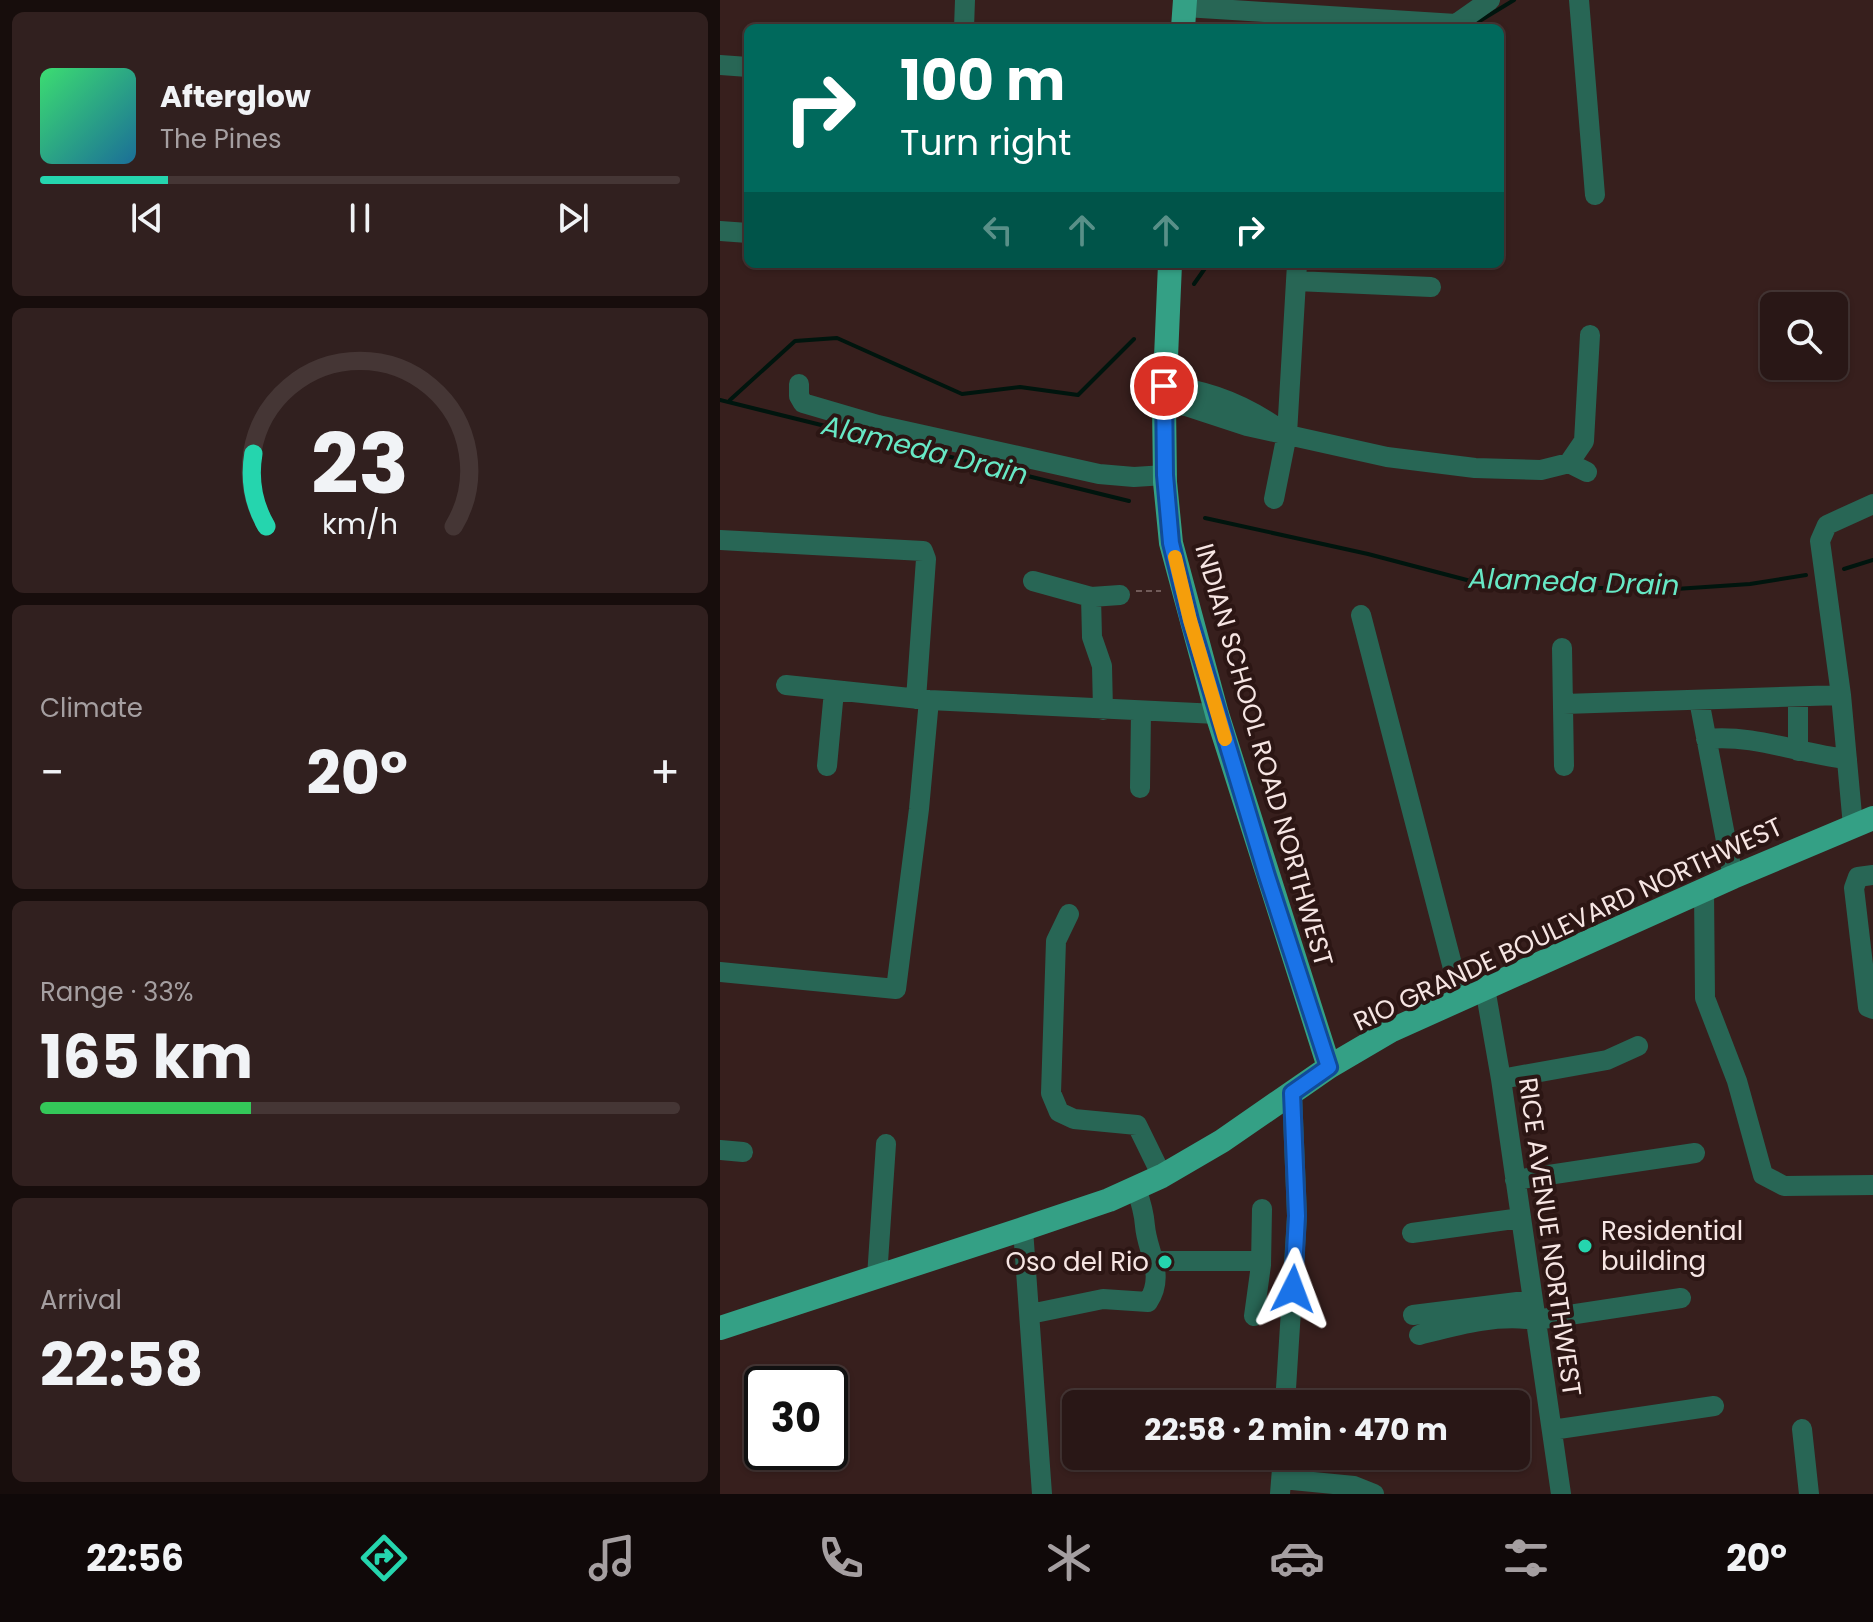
<!DOCTYPE html>
<meta charset="utf-8">
<style>
body{margin:0;font-family:Poppins,sans-serif;background:#31201f;color:#f1f3f6;height:100vh;display:flex;flex-direction:column;font-size:30px;white-space:nowrap}
*{box-sizing:border-box;margin:0}
p{font-size:26px;color:#a59fa1}
.icon{flex:none;width:44px;height:44px;fill:none;stroke:currentColor;stroke-width:2;stroke-linecap:round;stroke-linejoin:round}
.map{position:relative;flex:1;overflow:hidden}
.drawer{display:flex;flex-direction:column;gap:12px;padding:12px;background:#170d0c;width:720px}
.drawer>*{flex:none}
.guide{position:absolute;left:24px;top:24px;width:760px;height:244px;border-radius:12px;box-shadow:0 2px 6px #0004,0 0 0 2px #453635;background:#00695c;color:#fff;overflow:hidden}
.fabs{position:absolute;left:1040px;top:292px;display:grid;gap:16px}
.fabs a{display:grid;place-items:center;width:88px;height:88px;border-radius:12px;background:#291716;box-shadow:0 2px 6px #0004,0 0 0 2px #453635;font-size:40px}
.speed{position:absolute;left:24px;top:1366px;display:flex;gap:16px;font-size:40px;font-weight:700;text-align:center}
.speed>*{display:grid;place-content:center;width:104px;height:104px;border-radius:50%;background:#291716;box-shadow:0 2px 6px #0004,0 0 0 2px #453635;line-height:1}
.speed .limit{border:4px solid #111;border-radius:12px;background:#fff;color:#111}
.pin{position:absolute;display:grid;place-items:center;width:68px;height:68px;color:#fff;margin:-34px;border:4px solid #fff;border-radius:50%;box-shadow:0 2px 8px #0007}
.me{position:absolute;width:88px;margin:-44px;rotate:3deg;stroke-linejoin:round;filter:drop-shadow(0 0 6px #0008)}
.turn{display:flex;align-items:center;gap:28px;height:168px;padding:0 24px;font-size:36px}
.turn .icon{width:104px;height:104px;stroke-width:2.5}
.turn b{display:block;font-size:56px;line-height:68px}
.lanes{display:flex;align-items:center;height:76px;padding:0 24px;background:#0003;justify-content:center;gap:40px;direction:ltr}
.lanes .off{opacity:.35}
.big{font-size:60px;font-weight:700;line-height:1.1}
.drawer .widget{flex:1;display:flex;flex-direction:column;justify-content:center;gap:12px;min-width:0;padding:0 28px;border-radius:12px;background:#31201f}
.drawer .dial{align-items:center;gap:0}
.dial svg{height:208px;overflow:visible;fill:none;stroke:#453635;stroke-width:7;stroke-linecap:round;text-anchor:middle}
.dial text{fill:#f1f3f6;stroke:none}
.song{display:flex;align-items:center;gap:24px}
.cover{width:96px;height:96px;border-radius:12px;background:linear-gradient(135deg,hsl(140 70% 55%),hsl(200 70% 35%))}
.played{height:8px;border-radius:4px;background:linear-gradient(90deg,#25d5ae 20%,#453635 20%)}
.keys{display:flex;justify-content:space-around;direction:ltr}
.heat{display:flex;justify-content:space-between;align-items:center;font-size:44px;direction:ltr}
.charge{height:12px;border-radius:6px;background:linear-gradient(90deg,#34c759 33%,#453635 0)}
.trip{position:absolute;left:342px;top:1390px;width:468px;height:80px;border-radius:12px;background:#291716;box-shadow:0 2px 6px #0004,0 0 0 2px #453635;font-weight:700;line-height:80px;text-align:center}
.tab-bar{display:flex;height:128px;justify-content:space-around;align-items:center;background:#100909;color:#a59fa1}
.tab-bar .icon{width:56px;height:56px}
.tab-bar .on{color:#25d5ae}
.tab-bar b{font-size:36px;color:#f1f3f6}
main{display:flex;flex:1;min-height:0}
.map>svg:first-child{display:block}
</style>
<main>
<section class="drawer">
<div class="widget">
<div class="song"><i class="cover"></i><div><b>Afterglow</b><p>The Pines</p></div></div>
<div class="played"></div>
<div class="keys"><svg class="icon" aria-label="previous" viewBox="0 0 24 24"><path d="M18 5L8 12l10 7zM5 5v14"/></svg><svg class="icon" aria-label="pause" viewBox="0 0 24 24"><path d="M8 5v14M16 5v14"/></svg><svg class="icon" aria-label="next" viewBox="0 0 24 24"><path d="M6 5l10 7-10 7zM19 5v14"/></svg></div>
</div>
<div class="widget dial"><svg viewBox="0 0 100 80">
<path d="M14 69A42 42 0 1 1 86 69"/>
<path d="M14 69A42 42 0 0 1 9 41" stroke="#25d5ae"/>
<text x="50" y="56" font-size="32" font-weight="700">23</text>
<text x="50" y="72" font-size="11">km/h</text>
</svg></div>
<div class="widget"><p>Climate</p>
<div class="heat"><a>−</a><b class="big">20°</b><a>+</a></div>
</div>
<div class="widget"><p>Range · 33%</p><b class="big">165 km</b><div class="charge"></div></div>
<div class="widget"><p>Arrival</p><b class="big">22:58</b></div>
</section>
<div class="map">
<svg width="1153" height="1494" viewBox="0 0 1153 1494">
<rect width="100%" height="100%" fill="#371f1d"/>
<g fill="none" stroke-linecap="round" stroke-linejoin="round">
<path stroke="#00150e" stroke-width="4" d="M524 28H543
M748 28 794 0
M474 284 488 264
M0 400 409 501
M10 400 75 341 117 338 242 394 300 387 358 395 414 339
M485 518 648 554 762 584 941 590 1030 584 1086 575
M1124 569 1153 560"/>
<path stroke="#715b59" stroke-width="2" stroke-dasharray="6 4" stroke-linecap="butt" d="M416 591H441"/>
<path stroke="#286655" stroke-width="20" d="M859 0 875 195
M465 7 736 24 770 0
M244 28 245 0
M0 65 28 67
M0 231 28 233
M576 281 711 287
M79 384V396L83 403 158 425 379 474 414 477 445 475
M444 386C486 389 525 405 559 429
M444 404 466 406 527 426 667 457 755 468 821 470 849 463 867 472
M849 463 864 441 870 335
M554 499 567 434 577 264
M0 540 203 551 206 559 196 699
M313 581 371 597 372 637 382 666 383 710
M371 597 400 595
M641 615 741 999
M842 648 844 766
M66 685 209 700 497 714
M1078 697V751
M979 700 1013 877
M844 704 1121 695
M986 739C1035 734 1079 754 1127 759
M107 766 114 691
M420 788 421 711
M1133 826 1121 695 1100 541 1107 525 1153 504
M1153 875 1138 877 1134 888 1148 1007 1153 1009
M984 890 985 998 1017 1081 1043 1175 1064 1186 1153 1185
M349 914 336 941 331 1093 339 1112 354 1119 417 1125 442 1176
M0 972 176 989 199 809 209 700
M765 988 781 1079 841 1494
M781 1079 887 1060 918 1046
M0 1150 23 1152
M795 1180 975 1153
M303 1229 322 1494
M692 1233 801 1218
M436 1261H536L541 1265 534 1316
M541 1265 542 1209
M157 1277 166 1144
M310 1314 383 1299 428 1302C446 1275 427 1252 425 1226 424 1212 421 1202 416 1188
M693 1315 813 1300
M699 1335C738 1325 775 1314 816 1320L961 1298
M565 1404 577 1216 572 1093
M1082 1429 1089 1494
M832 1430 994 1406
M562 1479 634 1486 654 1494
M560 1494 563 1456"/>
<path stroke="#34a085" stroke-width="24" d="M463 28 465 0
M450 264 444 404 445 482 451 543 497 714 609 1067
M0 1328 303 1229 389 1200 442 1176 502 1141 609 1067 672 1030 1013 877 1153 818"/>
</g>
<g fill="none" stroke-linecap="round" stroke-linejoin="round">
<g stroke="#114b97" stroke-width="20">
<path id="route" d="M444 386 445 475 451 543 470 620 547 876 609 1067 572 1093 577 1216 573 1289"/>
</g>
<use href="#route" stroke="#1a73e8" stroke-width="14"/>
<path stroke="#f59e0b" stroke-width="14" d="M455 557 470 620 505 739"/>
</g>
<g fill="#25d5ae" stroke="#2c1614" stroke-width="3">
<circle cx="865" cy="1246" r="8"/>
<circle cx="445" cy="1262" r="8"/>
</g>
<g text-anchor="middle" dominant-baseline="central" stroke-width="8" stroke-linejoin="round" paint-order="stroke">
<g font-size="26" fill="#f6e5e3" stroke="#2c1614">
<text transform="translate(544 755) rotate(74)">INDIAN SCHOOL ROAD NORTHWEST</text>
<text transform="translate(848 924) rotate(-25)">RIO GRANDE BOULEVARD NORTHWEST</text>
<text transform="translate(830 1237) rotate(82)">RICE AVENUE NORTHWEST</text>
</g>
<g font-size="26" fill="#f6e5e3" stroke="#2c1614" text-anchor="start">
<text x="881" y="1231">Residential<tspan x="881" dy="30">building</tspan></text>
<text x="429" y="1262" text-anchor="end">Oso del Rio</text>
</g>
<g font-size="28" font-style="italic" fill="#67e8c5" stroke="#2c1614">
<text transform="translate(205 450) rotate(14)">Alameda Drain</text>
<text transform="translate(854 582) rotate(2)">Alameda Drain</text>
</g>
</g>
</svg>
<div class="fabs">
<a><svg class="icon" aria-label="search" viewBox="0 0 24 24"><circle cx="10" cy="10" r="6"/><path d="M15 15l6 6"/></svg></a>
</div>
<div class="speed"><div class="limit">30</div></div>
<div class="pin" style="left:444px;top:386px;background:#d93025"><svg class="icon" aria-label="arrive" viewBox="0 0 24 24"><path d="M6 21V4h12l-3 4 3 4H6"/></svg></div>
<svg class="me" style="left:573px;top:1289px" viewBox="-20 -20 40 40"><path d="M0-17L14 15 0 8-14 15z" fill="#1a73e8" stroke="#fff" stroke-width="4"/></svg>
<div class="trip">22:58 · 2 min · 470 m</div>
<div class="guide">
<div class="turn"><svg class="icon" aria-label="right" viewBox="0 0 24 24"><path d="M7 20v-9h11M14 6l5 5-5 5"/></svg><div><b>100 m</b>Turn right</div></div>
<div class="lanes"><svg class="icon off" aria-label="left" viewBox="0 0 24 24"><path d="M17 20v-9H6M10 6l-5 5 5 5"/></svg><svg class="icon off" aria-label="ahead" viewBox="0 0 24 24"><path d="M12 20V5M6 11l6-6 6 6"/></svg><svg class="icon off" aria-label="ahead" viewBox="0 0 24 24"><path d="M12 20V5M6 11l6-6 6 6"/></svg><svg class="icon" aria-label="right" viewBox="0 0 24 24"><path d="M7 20v-9h11M14 6l5 5-5 5"/></svg></div>
</div>
</div>
</main>
<nav class="tab-bar">
<b>22:56</b>
<svg class="icon on" aria-label="directions" viewBox="0 0 24 24"><path d="M12 3l9 9-9 9-9-9zM9 14v-3h6M13 9l2 2-2 2"/></svg>
<svg class="icon" aria-label="music" viewBox="0 0 24 24"><path d="M9 18V5l10-2v13"/><circle cx="6" cy="18" r="3"/><circle cx="16" cy="16" r="3"/></svg>
<svg class="icon" aria-label="phone" viewBox="0 0 24 24"><path d="M5 4h4l2 5-3 2q2 4 5 5l2-3 5 2v4C11 20 4 13 5 4z"/></svg>
<svg class="icon" aria-label="climate" viewBox="0 0 24 24"><path d="M12 3v18M4 7l16 10M4 17L20 7"/></svg>
<svg class="icon" aria-label="car" viewBox="0 0 24 24"><path d="M5 17H2v-5l4-1 3-4h7l3 4 3 1v5h-3M9 17h6M6 11h13"/><circle cx="7" cy="17" r="2"/><circle cx="17" cy="17" r="2"/></svg>
<svg class="icon" aria-label="filters" viewBox="0 0 24 24"><path d="M4 7h16M4 17h16"/><circle cx="9" cy="7" r="2"/><circle cx="15" cy="17" r="2"/></svg>
<b>20°</b>
</nav>
